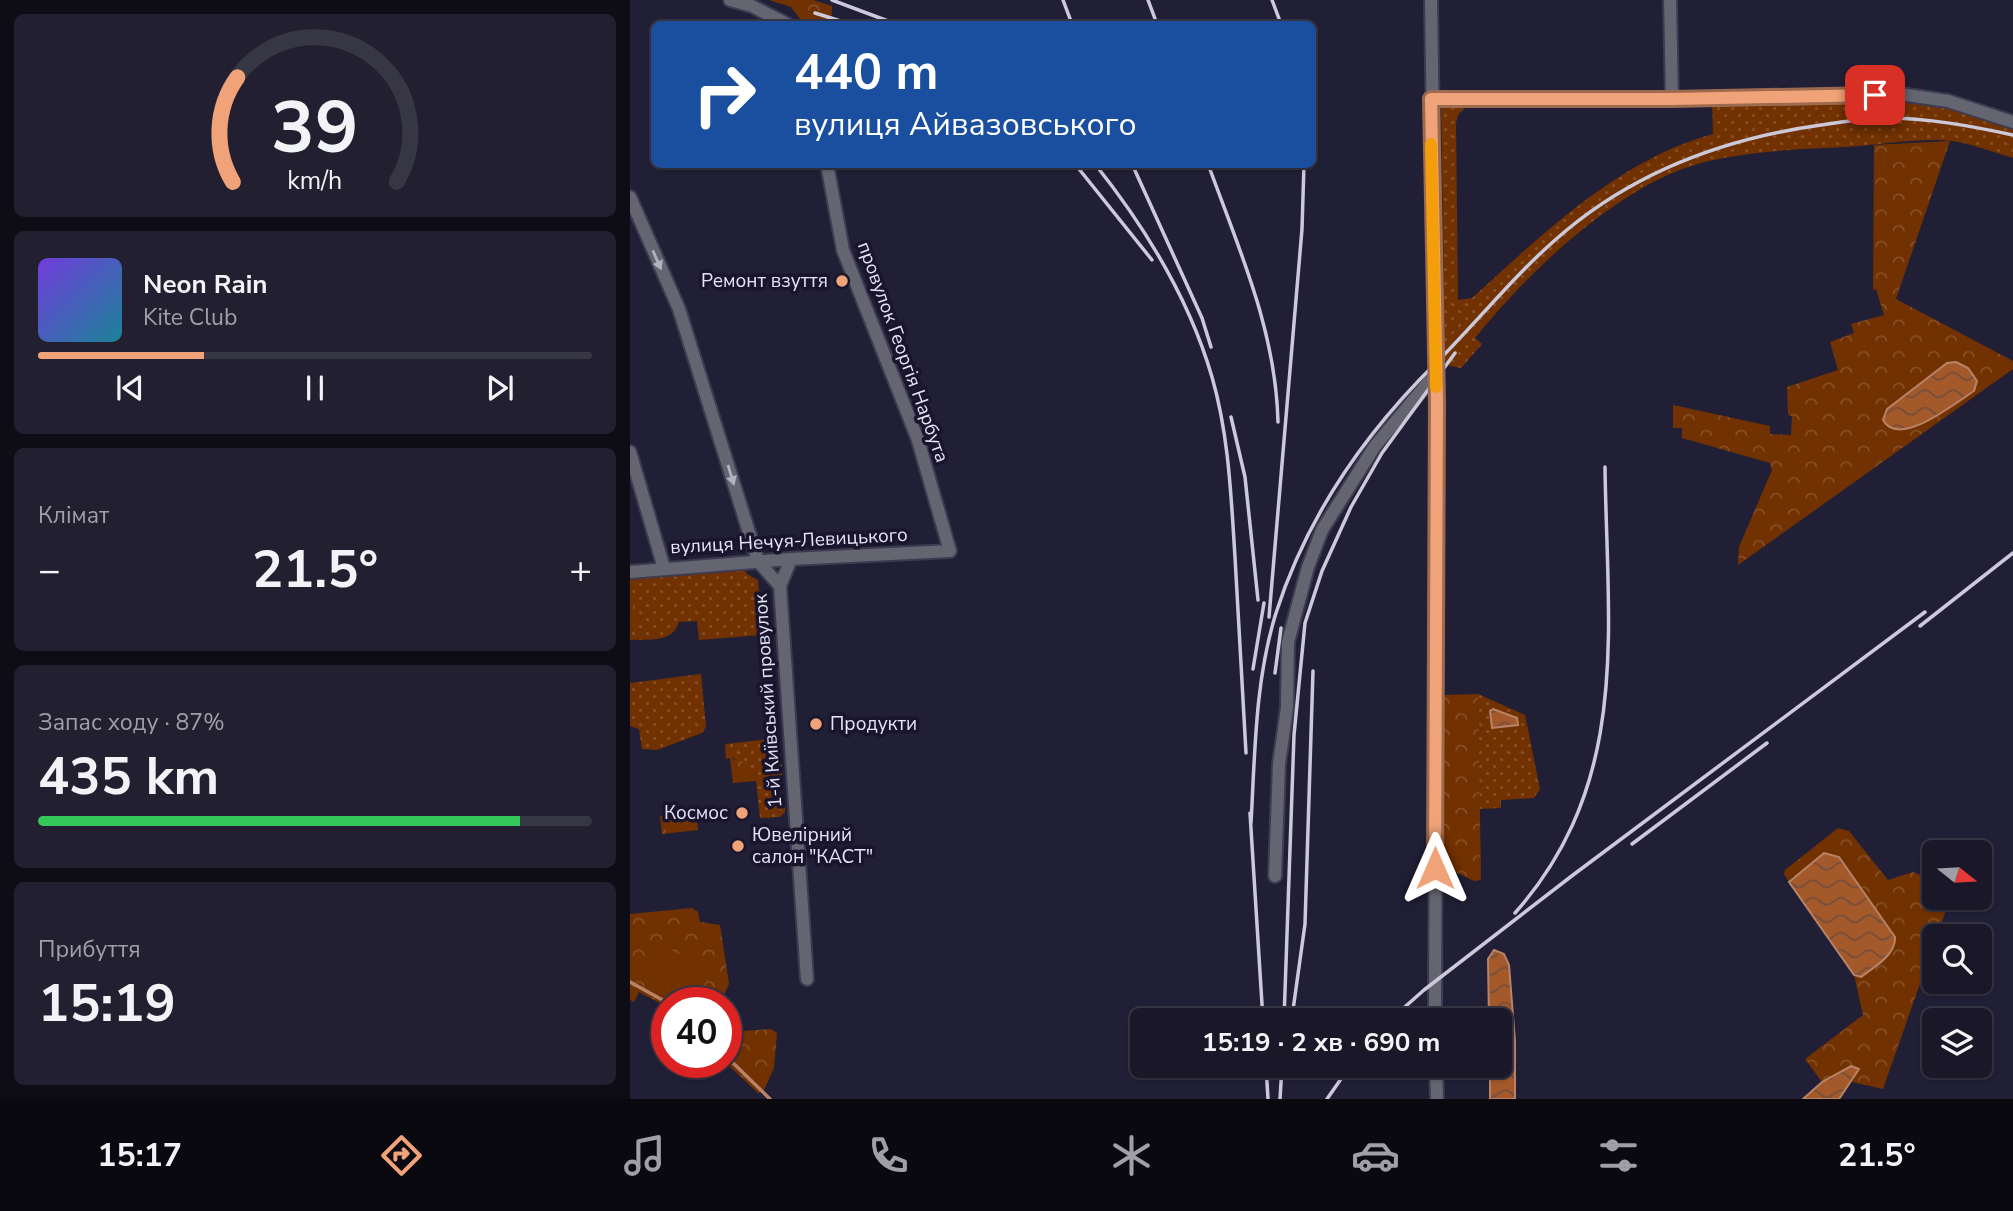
<!DOCTYPE html>
<html lang="uk">
<meta charset="utf-8">
<style>
body{margin:0;font-family:"Nunito Sans",sans-serif;background:#222030;color:#f1f3f6;height:100vh;display:flex;flex-direction:column;font-size:26px;white-space:nowrap}
*{box-sizing:border-box;margin:0}
p{font-size:23px;color:#9f9fa8}
.icon{flex:none;width:38px;height:38px;fill:none;stroke:currentColor;stroke-width:2;stroke-linecap:round;stroke-linejoin:round}
.map{position:relative;flex:1;overflow:hidden}
.drawer{display:flex;flex-direction:column;gap:14px;padding:14px;background:#0e0d16;width:630px}
.drawer>*{flex:none}
.guide{position:absolute;left:21px;top:21px;width:665px;height:147px;border-radius:10px;box-shadow:0 2px 5px #0004,0 0 0 2px #373645;background:#1a4fa0;color:#fff;overflow:hidden}
.needle{width:46px;rotate:108deg}
.fabs{position:absolute;left:1292px;top:840px;display:grid;gap:14px}
.fabs a{display:grid;place-items:center;width:70px;height:70px;border-radius:10px;background:#191728;box-shadow:0 2px 5px #0004,0 0 0 2px #373645;font-size:35px}
.speed{position:absolute;left:21px;top:987px;display:flex;gap:14px;font-size:35px;font-weight:700;text-align:center}
.speed>*{display:grid;place-content:center;width:91px;height:91px;border-radius:50%;background:#191728;box-shadow:0 2px 5px #0004,0 0 0 2px #373645;line-height:1}
.speed .limit{border:10px solid #d22;background:#fff;color:#111}
.pin{position:absolute;display:grid;place-items:center;width:60px;height:60px;color:#fff;margin:-30px;border-radius:14px;box-shadow:0 4px 10px #0006}
.me{position:absolute;width:77px;margin:-38px;rotate:0deg;stroke-linejoin:round;filter:drop-shadow(0 0 5px #0008)}
.turn{display:flex;align-items:center;gap:24px;height:147px;padding:0 28px;font-size:32px}
.turn .icon{width:91px;height:91px;stroke-width:2.5}
.turn b{display:block;font-size:49px;line-height:60px}
.big{font-size:52px;font-weight:700;line-height:1.1}
.drawer .widget{flex:1;display:flex;flex-direction:column;justify-content:center;gap:10px;min-width:0;padding:0 24px;border-radius:10px;background:#222030}
.drawer .dial{align-items:center;gap:0}
.dial svg{height:182px;overflow:visible;fill:none;stroke:#373645;stroke-width:7;stroke-linecap:round;text-anchor:middle}
.dial text{fill:#f1f3f6;stroke:none}
.song{display:flex;align-items:center;gap:21px}
.cover{width:84px;height:84px;border-radius:10px;background:linear-gradient(135deg,hsl(260 70% 55%),hsl(190 70% 35%))}
.played{height:7px;border-radius:4px;background:linear-gradient(90deg,#f0a378 30%,#373645 30%)}
.keys{display:flex;justify-content:space-around;direction:ltr}
.heat{display:flex;justify-content:space-between;align-items:center;font-size:38px;direction:ltr}
.charge{height:10px;border-radius:5px;background:linear-gradient(90deg,#34c759 87%,#373645 0)}
.trip{position:absolute;left:500px;top:1008px;width:382px;height:70px;border-radius:10px;background:#191728;box-shadow:0 2px 5px #0004,0 0 0 2px #373645;font-weight:700;line-height:70px;text-align:center}
.menu{display:flex;height:112px;justify-content:space-around;align-items:center;background:#0a0910;color:#9f9fa8}
.menu .icon{width:49px;height:49px}
.menu .active{color:#f0a378}
.menu b{font-size:32px;color:#f1f3f6}
main{display:flex;flex:1;min-height:0}
.map>svg:first-child{display:block}
</style>
<main>
<section class="drawer">
<div class="widget dial"><svg viewBox="0 0 100 80">
<path d="M14 69A42 42 0 1 1 86 69"/>
<path d="M14 69A42 42 0 0 1 16 23" stroke="#f0a378"/>
<text x="50" y="56" font-size="32" font-weight="700">39</text>
<text x="50" y="72" font-size="11">km/h</text>
</svg></div>
<div class="widget">
<div class="song"><i class="cover"></i><div><b>Neon Rain</b><p>Kite Club</p></div></div>
<div class="played"></div>
<div class="keys"><svg class="icon" aria-label="previous" viewBox="0 0 24 24"><path d="M18 5L8 12l10 7zM5 5v14"/></svg><svg class="icon" aria-label="pause" viewBox="0 0 24 24"><path d="M8 5v14M16 5v14"/></svg><svg class="icon" aria-label="next" viewBox="0 0 24 24"><path d="M6 5l10 7-10 7zM19 5v14"/></svg></div>
</div>
<div class="widget"><p>Клімат</p>
<div class="heat"><a>−</a><b class="big">21.5°</b><a>+</a></div>
</div>
<div class="widget"><p>Запас ходу · 87%</p><b class="big">435 km</b><div class="charge"></div></div>
<div class="widget"><p>Прибуття</p><b class="big">15:19</b></div>
</section>
<div class="map">
<svg width="1383" height="1099" viewBox="0 0 1383 1099">
<defs>
<pattern id="grass-dots" width="8" height="8" patternUnits="userSpaceOnUse" patternTransform="scale(1.75)"><rect width="8" height="8" fill="#723100"/><path d="M2 2h.1M6 6h.1" fill="none" stroke="#864f26" stroke-width="1.8" stroke-linecap="round"/></pattern>
<pattern id="forest-crowns" width="20" height="18" patternUnits="userSpaceOnUse" patternTransform="scale(1.75)"><rect width="20" height="18" fill="#723100"/><path d="M2 6a3 3 0 1 1 6 0M12 15a3 3 0 1 1 6 0" fill="none" stroke="#864f26"/></pattern>
<pattern id="park-tufts" width="24" height="20" patternUnits="userSpaceOnUse" patternTransform="scale(1.75)"><rect width="24" height="20" fill="#723100"/><path d="M3 7l-1-3M5 7V3M7 7l1-3M15 17l-1-3M17 17v-4M19 17l1-3" fill="none" stroke="#864f26"/></pattern>
<pattern id="water-waves" width="16" height="10" patternUnits="userSpaceOnUse" patternTransform="scale(1.75)"><rect width="16" height="10" fill="#a4592b"/><path d="M0 5q4-4 8 0t8 0" fill="none" stroke="#744e3a"/></pattern>
</defs>
<rect width="100%" height="100%" fill="#211f36"/>
<path fill="url(#grass-dots)" d="M1270 94 1383 122V158C1363 152 1342 144 1322 141 1293 137 1246 145 1216 147 1171 149 1122 151 1079 161 993 180 898 272 845 338L852 344 831 368 820 366 815 360 811 105 839 104 828 115 826 123 828 300 842 298C913 234 988 160 1083 134L1082 98Z
M114 567 117 574 128 580 132 635 69 640 67 621 49 622C43 643 19 639 0 640V574Z
M71 674 76 727 72 733 27 750 12 749 9 729 0 726V683Z
M848 694 895 715 910 789 904 798 871 800V808L849 809Z
M150 738 152 775 146 776 149 807H155V812L150 817 130 818 125 771 118 772 104 758 96 759 95 744Z"/>
<path fill="url(#forest-crowns)" d="M139 0H183L202 6 201 24H174L161 7Z
M1320 141 1266 299 1383 361V369L1108 565 1109 547 1142 470 1140 463 1052 438V428H1043V405L1140 426V434L1161 435 1162 416 1158 415 1157 387 1208 370 1200 342 1224 333 1221 324 1254 315 1246 289 1243 290 1244 145Z
M0 574 7 622 0 629Z
M848 694 851 880 844 881 813 866 814 695Z
M100 758 117 763 118 771H125L126 781 103 783Z
M1208 828 1219 831 1258 880 1283 872 1304 880V898H1320L1307 936H1304V944L1253 1089 1222 1082 1228 1069 1221 1066 1192 1082 1175 1059 1233 1015 1224 975 1231 977 1163 876 1159 882 1154 874 1155 870Z
M62 908 68 912 70 922 90 925 99 984 93 997 94 1003H37V1007L9 992 4 1002 0 1000V914Z
M96 1015 99 1032 141 1029 147 1033 144 1068 134 1090 128 1093 95 1062Z"/>
<path fill="url(#park-tufts)" d="M66 812 68 830 32 834 30 816Z"/>
<path fill="#723100" d="M31 944 81 972 65 1001 15 973Z"/>
<path fill="url(#water-waves)" stroke="#b88367" stroke-width="2" d="M1326 362 1338 368 1347 381 1344 391C1325 403 1269 449 1253 420L1257 409 1317 363Z
M863 709 887 718 888 725 862 728 860 711Z
M1194 853 1209 857 1265 937C1266 955 1244 967 1231 977L1224 975 1159 882Z
M864 950 874 954 879 965 885 1041V1099H860V1066H870V1020H859L858 959Z
M1221 1066 1229 1069 1209 1099H1173L1192 1082Z"/>
<g fill="none" stroke-linecap="round" stroke-linejoin="round">
<path stroke="#b88367" stroke-width="3.5" d="M0 982 38 1003
M96 1056 140 1099"/>
<g stroke="#3c3b51" stroke-width="16">
<path id="minor" d="M100 0 122 6 157 24
M801 0 807 402 805 1020
M1040 0 1042 99
M801 99H1042L1270 94 1318 101 1383 122
M0 197 49 309 128 561 150 586 177 979
M0 452 34 568
M0 572 161 559 320 551 288 440 213 250 197 164
M150 586 161 559
M645 876 649 764 657 708 658 642 678 567 692 530 745 446 806 373
M806 1066 807 1099"/>
</g>
<use href="#minor" stroke="#656571" stroke-width="12"/>
<path stroke="#cbc9da" stroke-width="3.5" d="M202 0 266 24
M433 0 442 24
M518 0 527 24
M642 0 651 24
M185 13 220 24
M445 164 522 260
M465 164C516 228 559 298 582 377 599 436 601 496 605 557 609 622 612 688 616 753
M502 164 572 318 581 347
M578 164C609 249 646 331 648 422
M601 417 615 477 628 600
M639 617 672 229 674 164
M1290 626 1383 553
M623 669 634 603
M645 673 651 628
M620 813 633 1020
M621 823C625 753 625 680 646 613 677 516 735 433 806 363 851 318 889 269 938 229 1011 169 1098 138 1191 125 1212 122 1233 118 1255 118 1298 118 1341 126 1383 135
M1002 844 1137 743
M885 913C1002 781 977 629 975 467
M663 1010 675 924 683 671
M654 1020 664 735 675 623 692 571 721 507 752 453 825 353
M760 1020 794 990 943 875 1295 612
M636 1066 638 1099
M650 1099 652 1066
M697 1099 720 1066"/>
</g>
<defs><path id="oneway-solid" d="M-6-.8H1V-3.2L6.5 0L1 3.2V.8H-6Z" transform="scale(1.75)"/></defs>
<g fill="#b2b1c0">
<use href="#oneway-solid" transform="translate(27 260) rotate(66)"/>
<use href="#oneway-solid" transform="translate(101 475) rotate(73)"/>
</g>
<g fill="none" stroke-linecap="round" stroke-linejoin="round">
<g stroke="#9c6a4e" stroke-width="18">
<path id="route" d="M805 868 807 402 801 99H1042L1245 95"/>
</g>
<use href="#route" stroke="#f0a378" stroke-width="12"/>
<path stroke="#f59e0b" stroke-width="12" d="M801 144 806 387"/>
</g>
<g fill="#f0a378" stroke="#18152c" stroke-width="2.5">
<circle cx="212" cy="281" r="7"/>
<circle cx="186" cy="724" r="7"/>
<circle cx="112" cy="813" r="7"/>
<circle cx="108" cy="846" r="7"/>
</g>
<g text-anchor="middle" dominant-baseline="central" stroke-width="7" stroke-linejoin="round" paint-order="stroke">
<g font-size="19" fill="#e5e4f4" stroke="#18152c" text-anchor="end">
<text x="198" y="281">Ремонт взуття</text>
<text x="200" y="724" text-anchor="start">Продукти</text>
<text x="98" y="813">Космос</text>
<text x="122" y="835" text-anchor="start">Ювелірний<tspan x="122" dy="22">салон "КАСТ"</tspan></text>
</g>
<g font-size="19" fill="#e5e4f4" stroke="#18152c">
<text transform="translate(273 352) rotate(70)">провулок Георгія Нарбута</text>
<text transform="translate(159 541) rotate(-3)">вулиця Нечуя-Левицького</text>
<text transform="translate(138 701) rotate(-94)">1-й Київський провулок</text>
</g>
</g>
</svg>
<div class="fabs">
<a><svg class="needle" viewBox="-14 -14 28 28"><path d="M0-13l5 13h-10z" fill="#e53935"/><path d="M0 13l5-13h-10z" fill="#9f9fa8"/></svg></a>
<a><svg class="icon" aria-label="search" viewBox="0 0 24 24"><circle cx="10" cy="10" r="6"/><path d="M15 15l6 6"/></svg></a>
<a><svg class="icon" aria-label="layers" viewBox="0 0 24 24"><path d="M12 4l9 5-9 5-9-5zM3 14l9 5 9-5"/></svg></a>
</div>
<div class="speed"><div class="limit">40</div></div>
<div class="pin" style="left:1245px;top:95px;background:#d93025"><svg class="icon" aria-label="arrive" viewBox="0 0 24 24"><path d="M6 21V4h12l-3 4 3 4H6"/></svg></div>
<svg class="me" style="left:805px;top:868px" viewBox="-20 -20 40 40"><path d="M0-17L14 15 0 8-14 15z" fill="#f0a378" stroke="#fff" stroke-width="4"/></svg>
<div class="trip">15:19 · 2 хв · 690 m</div>
<div class="guide">
<div class="turn"><svg class="icon" aria-label="right" viewBox="0 0 24 24"><path d="M7 20v-9h11M14 6l5 5-5 5"/></svg><div><b>440 m</b>вулиця Айвазовського</div></div>
</div>
</div>
</main>
<nav class="menu">
<b>15:17</b>
<svg class="icon active" aria-label="directions" viewBox="0 0 24 24"><path d="M12 3l9 9-9 9-9-9zM9 14v-3h6M13 9l2 2-2 2"/></svg>
<svg class="icon" aria-label="music" viewBox="0 0 24 24"><path d="M9 18V5l10-2v13"/><circle cx="6" cy="18" r="3"/><circle cx="16" cy="16" r="3"/></svg>
<svg class="icon" aria-label="phone" viewBox="0 0 24 24"><path d="M5 4h4l2 5-3 2q2 4 5 5l2-3 5 2v4C11 20 4 13 5 4z"/></svg>
<svg class="icon" aria-label="climate" viewBox="0 0 24 24"><path d="M12 3v18M4 7l16 10M4 17L20 7"/></svg>
<svg class="icon" aria-label="car" viewBox="0 0 24 24"><path d="M5 17H2v-5l4-1 3-4h7l3 4 3 1v5h-3M9 17h6M6 11h13"/><circle cx="7" cy="17" r="2"/><circle cx="17" cy="17" r="2"/></svg>
<svg class="icon" aria-label="filters" viewBox="0 0 24 24"><path d="M4 7h16M4 17h16"/><circle cx="9" cy="7" r="2"/><circle cx="15" cy="17" r="2"/></svg>
<b>21.5°</b>
</nav>
